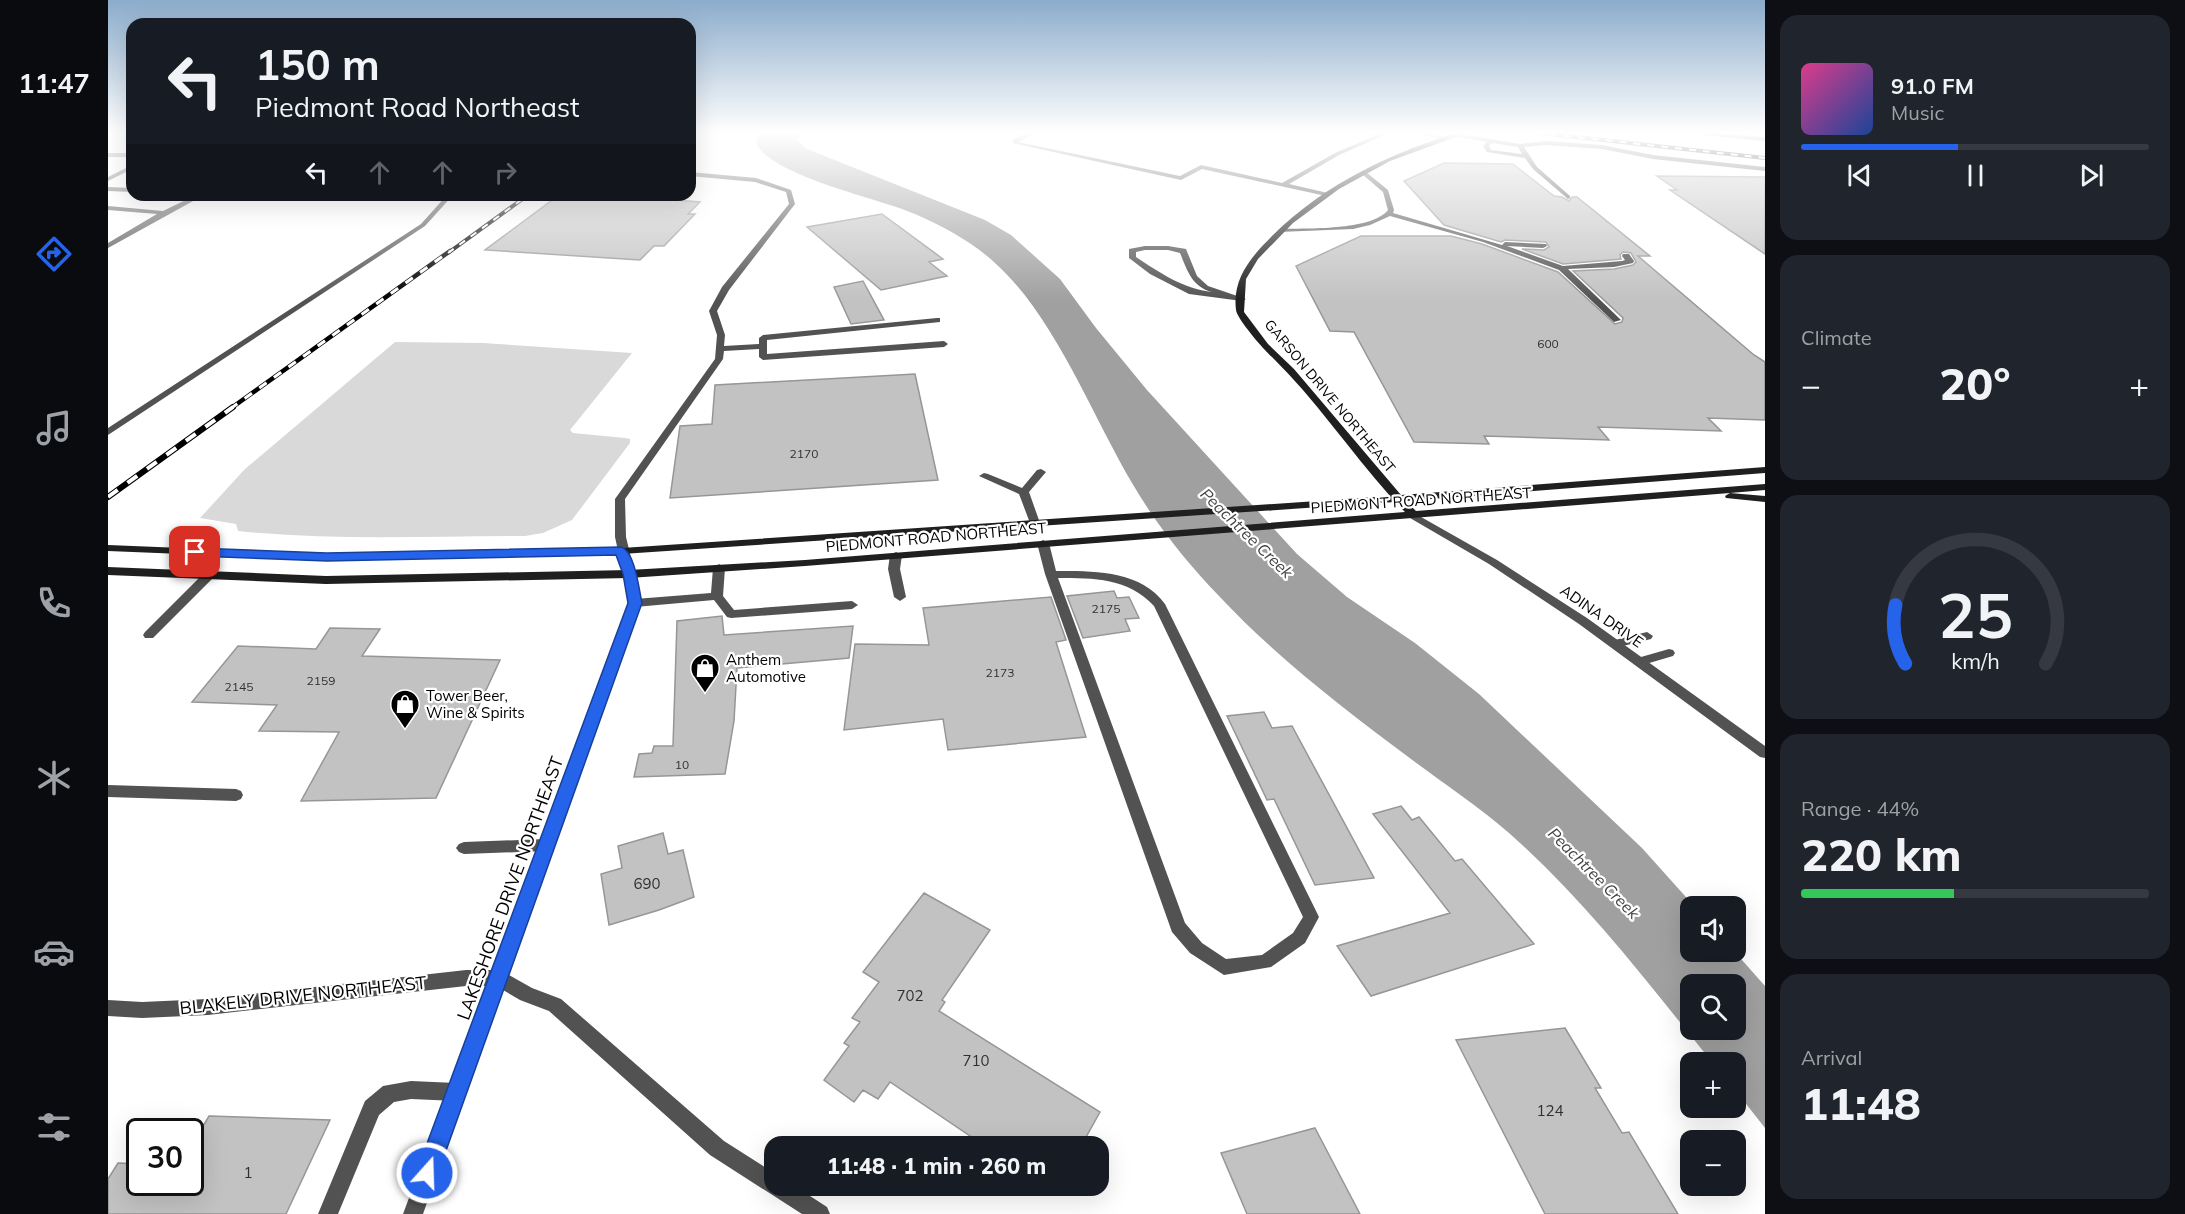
<!DOCTYPE html>
<meta charset="utf-8">
<style>
body{margin:0;font-family:Mulish,sans-serif;background:#20242c;color:#f1f3f6;height:100vh;display:flex;flex-direction:column;font-size:22px;white-space:nowrap}
*{box-sizing:border-box;margin:0}
p{font-size:20px;color:#9ea1a6}
.icon{flex:none;width:33px;height:33px;fill:none;stroke:currentColor;stroke-width:2;stroke-linecap:round;stroke-linejoin:round}
.map{position:relative;flex:1;overflow:hidden}
.sheet{display:flex;flex-direction:column;gap:15px;padding:15px;background:#0d0f14;width:420px}
.sheet>*{flex:none}
.hud{position:absolute;left:18px;top:18px;width:570px;height:183px;border-radius:18px;box-shadow:0 6px 24px #0002;background:#171b24;color:#f1f3f6;overflow:hidden}
.tools{position:absolute;left:1572px;top:896px;display:grid;gap:12px}
.tools a{display:grid;place-items:center;width:66px;height:66px;border-radius:12px;background:#171b24;box-shadow:0 6px 24px #0002;font-size:30px}
.speed{position:absolute;left:18px;top:1118px;display:flex;gap:12px;font-size:30px;font-weight:700;text-align:center}
.speed>*{display:grid;place-content:center;width:78px;height:78px;border-radius:50%;background:#171b24;box-shadow:0 6px 24px #0002;line-height:1}
.speed .limit{border:3px solid #111;border-radius:9px;background:#fff;color:#111}
.pin{position:absolute;display:grid;place-items:center;width:51px;height:51px;color:#fff;margin:-26px;border-radius:12px;box-shadow:0 3px 9px #0006}
.me{position:absolute;width:66px;margin:-33px;rotate:20deg;stroke-linejoin:round;filter:drop-shadow(0 0 4px #0008)}
.turn{display:flex;align-items:center;gap:21px;height:126px;padding:0 30px;font-size:27px}
.turn .icon{width:78px;height:78px;stroke-width:2.5}
.turn b{display:block;font-size:42px;line-height:51px}
.lanes{display:flex;align-items:center;height:57px;padding:0 30px;background:#0003;justify-content:center;gap:30px;direction:ltr}
.lanes .off{opacity:.35}
.big{font-size:45px;font-weight:800;line-height:1.1}
.sheet .card{flex:1;display:flex;flex-direction:column;justify-content:center;gap:9px;min-width:0;padding:0 21px;border-radius:18px;background:#20242c}
.sheet .dial{align-items:center;gap:0}
.dial svg{height:156px;overflow:visible;fill:none;stroke:#363941;stroke-width:7;stroke-linecap:round;text-anchor:middle}
.dial text{fill:#f1f3f6;stroke:none}
.song{display:flex;align-items:center;gap:18px}
.cover{width:72px;height:72px;border-radius:9px;background:linear-gradient(135deg,hsl(330 70% 55%),hsl(220 70% 35%))}
.played{height:6px;border-radius:3px;background:linear-gradient(90deg,#2563eb 45%,#363941 45%)}
.keys{display:flex;justify-content:space-around;direction:ltr}
.heat{display:flex;justify-content:space-between;align-items:center;font-size:33px;direction:ltr}
.charge{height:9px;border-radius:4px;background:linear-gradient(90deg,#34c759 44%,#363941 0)}
.trip{position:absolute;left:656px;top:1136px;width:345px;height:60px;border-radius:18px;background:#171b24;box-shadow:0 6px 24px #0002;font-weight:800;line-height:60px;text-align:center}
main{display:flex;flex:1;min-height:0}
.tab-bar{display:flex;flex-direction:column;width:108px;justify-content:space-around;align-items:center;background:#090b0e;color:#9ea1a6}
.tab-bar .icon{width:42px;height:42px}
.tab-bar .active{color:#2563eb}
.tab-bar b{font-size:27px;color:#f1f3f6}
.map>svg:first-child{display:block}
</style>
<main>
<nav class="tab-bar">
<b>11:47</b>
<svg class="icon active" aria-label="directions" viewBox="0 0 24 24"><path d="M12 3l9 9-9 9-9-9zM9 14v-3h6M13 9l2 2-2 2"/></svg>
<svg class="icon" aria-label="music" viewBox="0 0 24 24"><path d="M9 18V5l10-2v13"/><circle cx="6" cy="18" r="3"/><circle cx="16" cy="16" r="3"/></svg>
<svg class="icon" aria-label="phone" viewBox="0 0 24 24"><path d="M5 4h4l2 5-3 2q2 4 5 5l2-3 5 2v4C11 20 4 13 5 4z"/></svg>
<svg class="icon" aria-label="climate" viewBox="0 0 24 24"><path d="M12 3v18M4 7l16 10M4 17L20 7"/></svg>
<svg class="icon" aria-label="car" viewBox="0 0 24 24"><path d="M5 17H2v-5l4-1 3-4h7l3 4 3 1v5h-3M9 17h6M6 11h13"/><circle cx="7" cy="17" r="2"/><circle cx="17" cy="17" r="2"/></svg>
<svg class="icon" aria-label="filters" viewBox="0 0 24 24"><path d="M4 7h16M4 17h16"/><circle cx="9" cy="7" r="2"/><circle cx="15" cy="17" r="2"/></svg>
</nav>
<div class="map">
<svg width="1657" height="1214" viewBox="0 0 1657 1214">
<rect width="100%" height="100%" fill="#fff"/>
<path fill="#d9d9d9" d="M287 342 375 343 524 353 462 430 465 433 517 438 522 439V443L464 520 435 533 417 536C322 536 225 541 130 531L128 524 92 518 137 469Z"/>
<path fill="#a0a0a0" fill-rule="evenodd" d="M654 131H695L689 140 699 149 877 220 903 235 952 279 988 328 1039 390 1189 554 1239 597 1307 643 1371 694 1534 848 1586 906H1582V951H1626L1657 986V1128L1628 1091V1062H1604C1539 982 1478 901 1401 833 1370 806 1335 783 1303 759 1236 709 1168 657 1111 596 1078 562 1048 524 1024 483 984 415 946 316 888 264 865 242 836 227 807 214 771 198 665 177 648 143ZM1582 984H1628V1029H1582Z"/>
<path fill="#c2c2c2" stroke="#969696" stroke-width="1.5" d="M1336 163 1405 164 1446 196 1454 197 1461 201 1464 197H1469L1542 256H1530L1646 355 1657 362V420L1600 418 1613 431 1490 427 1501 440 1376 436 1381 444 1306 442 1246 332 1222 331 1188 266 1253 236H1343L1374 244 1450 272 1507 324 1514 322 1515 318 1465 271 1506 269 1525 265 1528 262 1523 253 1515 252 1512 255 1513 259 1455 264 1414 249 1436 250 1441 247 1438 242 1397 240 1393 242 1336 225 1296 181Z
M1549 176 1657 177V254L1562 190H1569Z
M451 195H498L592 202 580 214H587L556 246H546L532 260 377 250Z
M774 214 835 259 821 262 839 276 773 290 699 227Z
M755 281 776 320 743 324 726 287Z
M807 374 830 480 562 498 572 426 604 424 607 385Z
M1006 591 1009 598 1021 597 1031 618 1017 619 1022 631 975 638 959 596Z
M943 597 958 640 948 642 978 737 840 750 835 719 736 730 747 644 821 645 815 608Z
M614 616 616 635 745 626 741 658 629 668 626 721 617 774 526 777 531 754 544 753 546 746H565L569 621Z
M222 628 272 629 254 656 392 660 328 798 193 801 231 732 151 731 169 705 84 702 130 646 208 649Z
M1156 712 1164 728 1184 726 1266 878 1207 885 1166 799 1159 800 1119 716Z
M1293 806 1304 820 1311 817 1347 861 1354 859 1426 944 1263 996 1229 946 1342 913 1265 814Z
M555 833 560 854 575 850 586 897 551 910 501 925 493 874 514 868 510 846Z
M816 893 882 930 834 1000 837 1002 831 1011 992 1112 973 1146H877L782 1082 770 1099 755 1090 746 1102 716 1080 741 1046 736 1043 752 1022 744 1018 771 982 755 972Z
M1457 1028 1493 1088H1487L1514 1133 1521 1132 1570 1214H1437L1348 1040Z
M101 1116 222 1120 178 1214H0V1179L10 1163 32 1164V1182H82V1148Z
M1207 1128 1252 1214H1139L1113 1153Z"/>
<g fill="none" stroke-linecap="round" stroke-linejoin="round">
<path fill="#525252" fill-rule="evenodd" d="M924 131H932L910 142 1072 176 1093 165 1174 183 1227 153 1278 131H1286L1231 155 1181 184 1220 193V195L1218 196 1094 169 1073 180 905 143V139Z
M1298 131H1310L1341 138 1338 140Z
M1348 133 1412 144 1437 141 1494 145 1545 155 1657 167V171L1545 159 1494 149 1437 145 1416 147 1429 167 1462 196V198L1460 199 1425 169 1417 158 1379 152 1375 146 1379 142 1346 136ZM1384 143 1410 147 1414 154 1383 150 1381 146Z
M0 153H24V157H0Z
M582 172 648 178 683 190 687 204 621 290 609 311 617 335 616 346 651 344V338L655 335 829 318H832V322L659 340V354L836 341 840 344 836 347 655 360 651 357V349L616 351 615 359 517 499 518 537 527 574 521 578 515 574 507 537V499L607 359 609 335 601 311 614 287 681 204 678 192 647 182 582 176Z
M1254 172H1258L1280 190 1286 210 1285 213 1394 245 1397 242 1438 244 1439 246 1435 248 1399 246 1455 266 1514 261 1517 260 1514 256 1515 254H1521L1526 261 1525 263 1506 267 1460 269 1513 320 1506 322 1451 270 1375 242 1282 216 1262 225 1245 229 1170 232V230L1172 229C1198 228 1263 231 1280 210L1275 192 1254 174Z
M0 187 24 188V192L0 191Z
M88 195H96L0 248V243L49 214 0 210V206L55 211Z
M339 195H345L317 226 0 435V428L313 224Z
M1037 246H1060L1078 249 1089 276 1100 286 1138 299 1134 301 1081 294 1042 274 1021 258V249ZM1037 250H1060L1072 253C1079 270 1084 287 1104 292 1076 289 1052 273 1028 257V252Z
M933 469 938 472 921 492 932 523 927 526 922 523 911 494 871 476 876 473 880 474 914 488 929 470Z
M935 540 941 543 948 571C986 571 1032 570 1057 604L1211 917 1197 943 1163 967 1116 975 1082 953 1064 932 937 574 929 543ZM950 578C986 578 1020 578 1046 606L1195 917 1185 933 1154 955 1118 959 1094 943 1077 923Z
M788 552 794 555 792 569 798 597 792 601 786 597 780 569 782 555Z
M611 564 617 568 615 596 626 610 744 601 750 605 744 609 623 618 619 617 606 600 527 607 521 603 527 599 603 593 605 568Z
M101 571 105 572 107 575 105 578 45 638H37L35 635 37 632 97 572Z
M1539 632 1545 636 1543 639 1507 648 1501 644 1503 641Z
M1561 649 1565 650 1567 653 1565 656 1531 666 1525 662 1526 659Z
M0 785 128 789 133 791 135 795 133 799 128 801 0 797Z
M438 839 443 841 446 845 443 849 438 851 356 854 351 852 348 848 351 844 356 842Z
M303 1081 348 1083 355 1085 357 1092 355 1099 348 1101 303 1099 286 1102 271 1115 230 1214H210L257 1101 275 1086Z"/>
<path fill="#525252" fill-rule="evenodd" d="M24 165V169L0 181V177Z
M1306 513 1389 560 1479 618 1657 746V758L1652 757 1471 624 1381 564 1302 518 1301 516 1302 514Z
M521 570 527 574 533 603 401 975 424 988 453 999 616 1141 666 1173V1185H685L719 1207 722 1214H694L602 1155 441 1011 412 1000 395 990 315 1214H295L380 986H358L100 1015 34 1018 0 1016V1000L34 1002 100 999 358 970H385L515 622 521 603 515 574Z"/>
<path fill="#1f1f1f" fill-rule="evenodd" d="M1355 131H1364L1282 161 1231 189 1185 223 1150 259 1138 279 1136 312 1160 344 1186 369 1293 495 1657 467V473L1298 501 1308 511 1657 484V490L1622 493 1657 496V502L1618 498 1617 496 1622 493 697 566 521 578 218 584 0 575V567L218 576 521 570 697 560 1297 512 1287 502 514 554 219 560 0 551V545L219 554 514 548 1282 496C1242 451 1207 399 1164 357 1156 350 1129 319 1128 310 1124 278 1144 256 1165 235 1218 183 1284 152 1355 131Z
M1555 131H1580L1657 137V141Z"/>
<g stroke="#000" stroke-width="4">
<path id="rail-far2" d="M1414 131 1657 158
M340 253 420 195"/>
</g>
<g stroke="#000" stroke-width="4.5">
<path id="rail-far1" d="M122 409 342 251"/>
</g>
<g stroke="#000" stroke-width="6">
<path id="rail" d="M0 497 125 407"/>
</g>
<use href="#rail-far2" stroke="#fff" stroke-width="2" stroke-dasharray="7" stroke-linecap="butt"/>
<use href="#rail-far1" stroke="#fff" stroke-width="3" stroke-dasharray="9" stroke-linecap="butt"/>
<use href="#rail" stroke="#fff" stroke-width="4" stroke-dasharray="12" stroke-linecap="butt"/>
</g>
<linearGradient id="sky" x2="0" y2="1"><stop stop-color="#8baccb"/><stop offset="0.44" stop-color="#fff"/><stop offset="1" stop-color="#fff" stop-opacity="0"/></linearGradient>
<rect width="1657" height="301" fill="url(#sky)"/>
<path fill="#2563eb" stroke="#184099" stroke-width="1.5" d="M513 547C527 551 531 590 534 603L330 1173 327 1181 319 1185 311 1181 308 1173 520 603 515 574 508 555 219 561 87 556 81 552 87 548 219 553Z"/>
<defs>
<g id="shop-pin" transform="scale(1.5)"><path d="M0 17L-7.5 6A9.5 9.5 0 1 1 7.5 6Z" fill="#000" stroke="#fff"/><path d="M-5-2.5h2.3a2.7 3.5 0 0 1 5.4 0H5L5.5 6h-11ZM-1.5-2.5h3a1.5 2.3 0 0 0-3 0Z" fill="#fff"/></g>
</defs>
<g fill-rule="evenodd">
<use href="#shop-pin" x="597" y="668"/>
<use href="#shop-pin" x="297" y="704"/>
</g>
<g text-anchor="middle" dominant-baseline="central" stroke-width="4.5" stroke-linejoin="round" paint-order="stroke">
<g font-size="12" fill="#303030">
<text x="1440" y="343">600</text>
<text x="696" y="453">2170</text>
<text x="998" y="608">2175</text>
<text x="892" y="672">2173</text>
<text x="213" y="680">2159</text>
<text x="131" y="686">2145</text>
<text x="574" y="764">10</text>
</g>
<g font-size="14" fill="#000" stroke="#fff">
<text transform="translate(1222 396) rotate(50)">GARSON DRIVE NORTHEAST</text>
</g>
<g font-size="15" fill="#000" stroke="#fff">
<text transform="translate(1313 500) rotate(-4)">PIEDMONT ROAD NORTHEAST</text>
<text transform="translate(828 537) rotate(-5)">PIEDMONT ROAD NORTHEAST</text>
<text transform="translate(1494 616) rotate(35)">ADINA DRIVE</text>
</g>
<g font-size="15" fill="#000" stroke="#fff" text-anchor="start">
<text x="618" y="659">Anthem<tspan x="618" dy="17">Automotive</tspan></text>
<text x="318" y="695">Tower Beer,<tspan x="318" dy="17">Wine &amp; Spirits</tspan></text>
</g>
<g font-size="15" fill="#303030">
<text x="539" y="883">690</text>
<text x="802" y="995">702</text>
<text x="868" y="1060">710</text>
<text x="1442" y="1110">124</text>
<text x="140" y="1172">1</text>
</g>
<g font-size="16" font-style="italic" fill="#414141" stroke="#fff">
<text transform="translate(1139 533) rotate(44)">Peachtree Creek</text>
<text transform="translate(1486 873) rotate(45)">Peachtree Creek</text>
</g>
<g font-size="18" fill="#000" stroke="#fff">
<text transform="translate(402 888) rotate(-70)">LAKESHORE DRIVE NORTHEAST</text>
<text transform="translate(195 995) rotate(-6)">BLAKELY DRIVE NORTHEAST</text>
</g>
</g>
</svg>
<div class="tools">
<a><svg class="icon" aria-label="sound" viewBox="0 0 24 24"><path d="M4 9h4l5-4v14l-5-4H4zM17 9q2 3 0 6"/></svg></a>
<a><svg class="icon" aria-label="search" viewBox="0 0 24 24"><circle cx="10" cy="10" r="6"/><path d="M15 15l6 6"/></svg></a>
<a>+</a>
<a>−</a>
</div>
<div class="speed"><div class="limit">30</div></div>
<div class="pin" style="left:87px;top:552px;background:#d93025"><svg class="icon" aria-label="arrive" viewBox="0 0 24 24"><path d="M6 21V4h12l-3 4 3 4H6"/></svg></div>
<svg class="me" style="left:319px;top:1173px" viewBox="-20 -20 40 40"><circle r="17" fill="#2563eb" stroke="#fff" stroke-width="3"/><path d="M0-11L8 9 0 5-8 9z" fill="#fff"/></svg>
<div class="trip">11:48 · 1 min · 260 m</div>
<div class="hud">
<div class="turn"><svg class="icon" aria-label="left" viewBox="0 0 24 24"><path d="M17 20v-9H6M10 6l-5 5 5 5"/></svg><div><b>150 m</b>Piedmont Road Northeast</div></div>
<div class="lanes"><svg class="icon" aria-label="left" viewBox="0 0 24 24"><path d="M17 20v-9H6M10 6l-5 5 5 5"/></svg><svg class="icon off" aria-label="ahead" viewBox="0 0 24 24"><path d="M12 20V5M6 11l6-6 6 6"/></svg><svg class="icon off" aria-label="ahead" viewBox="0 0 24 24"><path d="M12 20V5M6 11l6-6 6 6"/></svg><svg class="icon off" aria-label="right" viewBox="0 0 24 24"><path d="M7 20v-9h11M14 6l5 5-5 5"/></svg></div>
</div>
</div>
<section class="sheet">
<div class="card">
<div class="song"><i class="cover"></i><div><b>91.0 FM</b><p>Music</p></div></div>
<div class="played"></div>
<div class="keys"><svg class="icon" aria-label="previous" viewBox="0 0 24 24"><path d="M18 5L8 12l10 7zM5 5v14"/></svg><svg class="icon" aria-label="pause" viewBox="0 0 24 24"><path d="M8 5v14M16 5v14"/></svg><svg class="icon" aria-label="next" viewBox="0 0 24 24"><path d="M6 5l10 7-10 7zM19 5v14"/></svg></div>
</div>
<div class="card"><p>Climate</p>
<div class="heat"><a>−</a><b class="big">20°</b><a>+</a></div>
</div>
<div class="card dial"><svg viewBox="0 0 100 80">
<path d="M14 69A42 42 0 1 1 86 69"/>
<path d="M14 69A42 42 0 0 1 9 39" stroke="#2563eb"/>
<text x="50" y="56" font-size="32" font-weight="700">25</text>
<text x="50" y="72" font-size="11">km/h</text>
</svg></div>
<div class="card"><p>Range · 44%</p><b class="big">220 km</b><div class="charge"></div></div>
<div class="card"><p>Arrival</p><b class="big">11:48</b></div>
</section>
</main>
